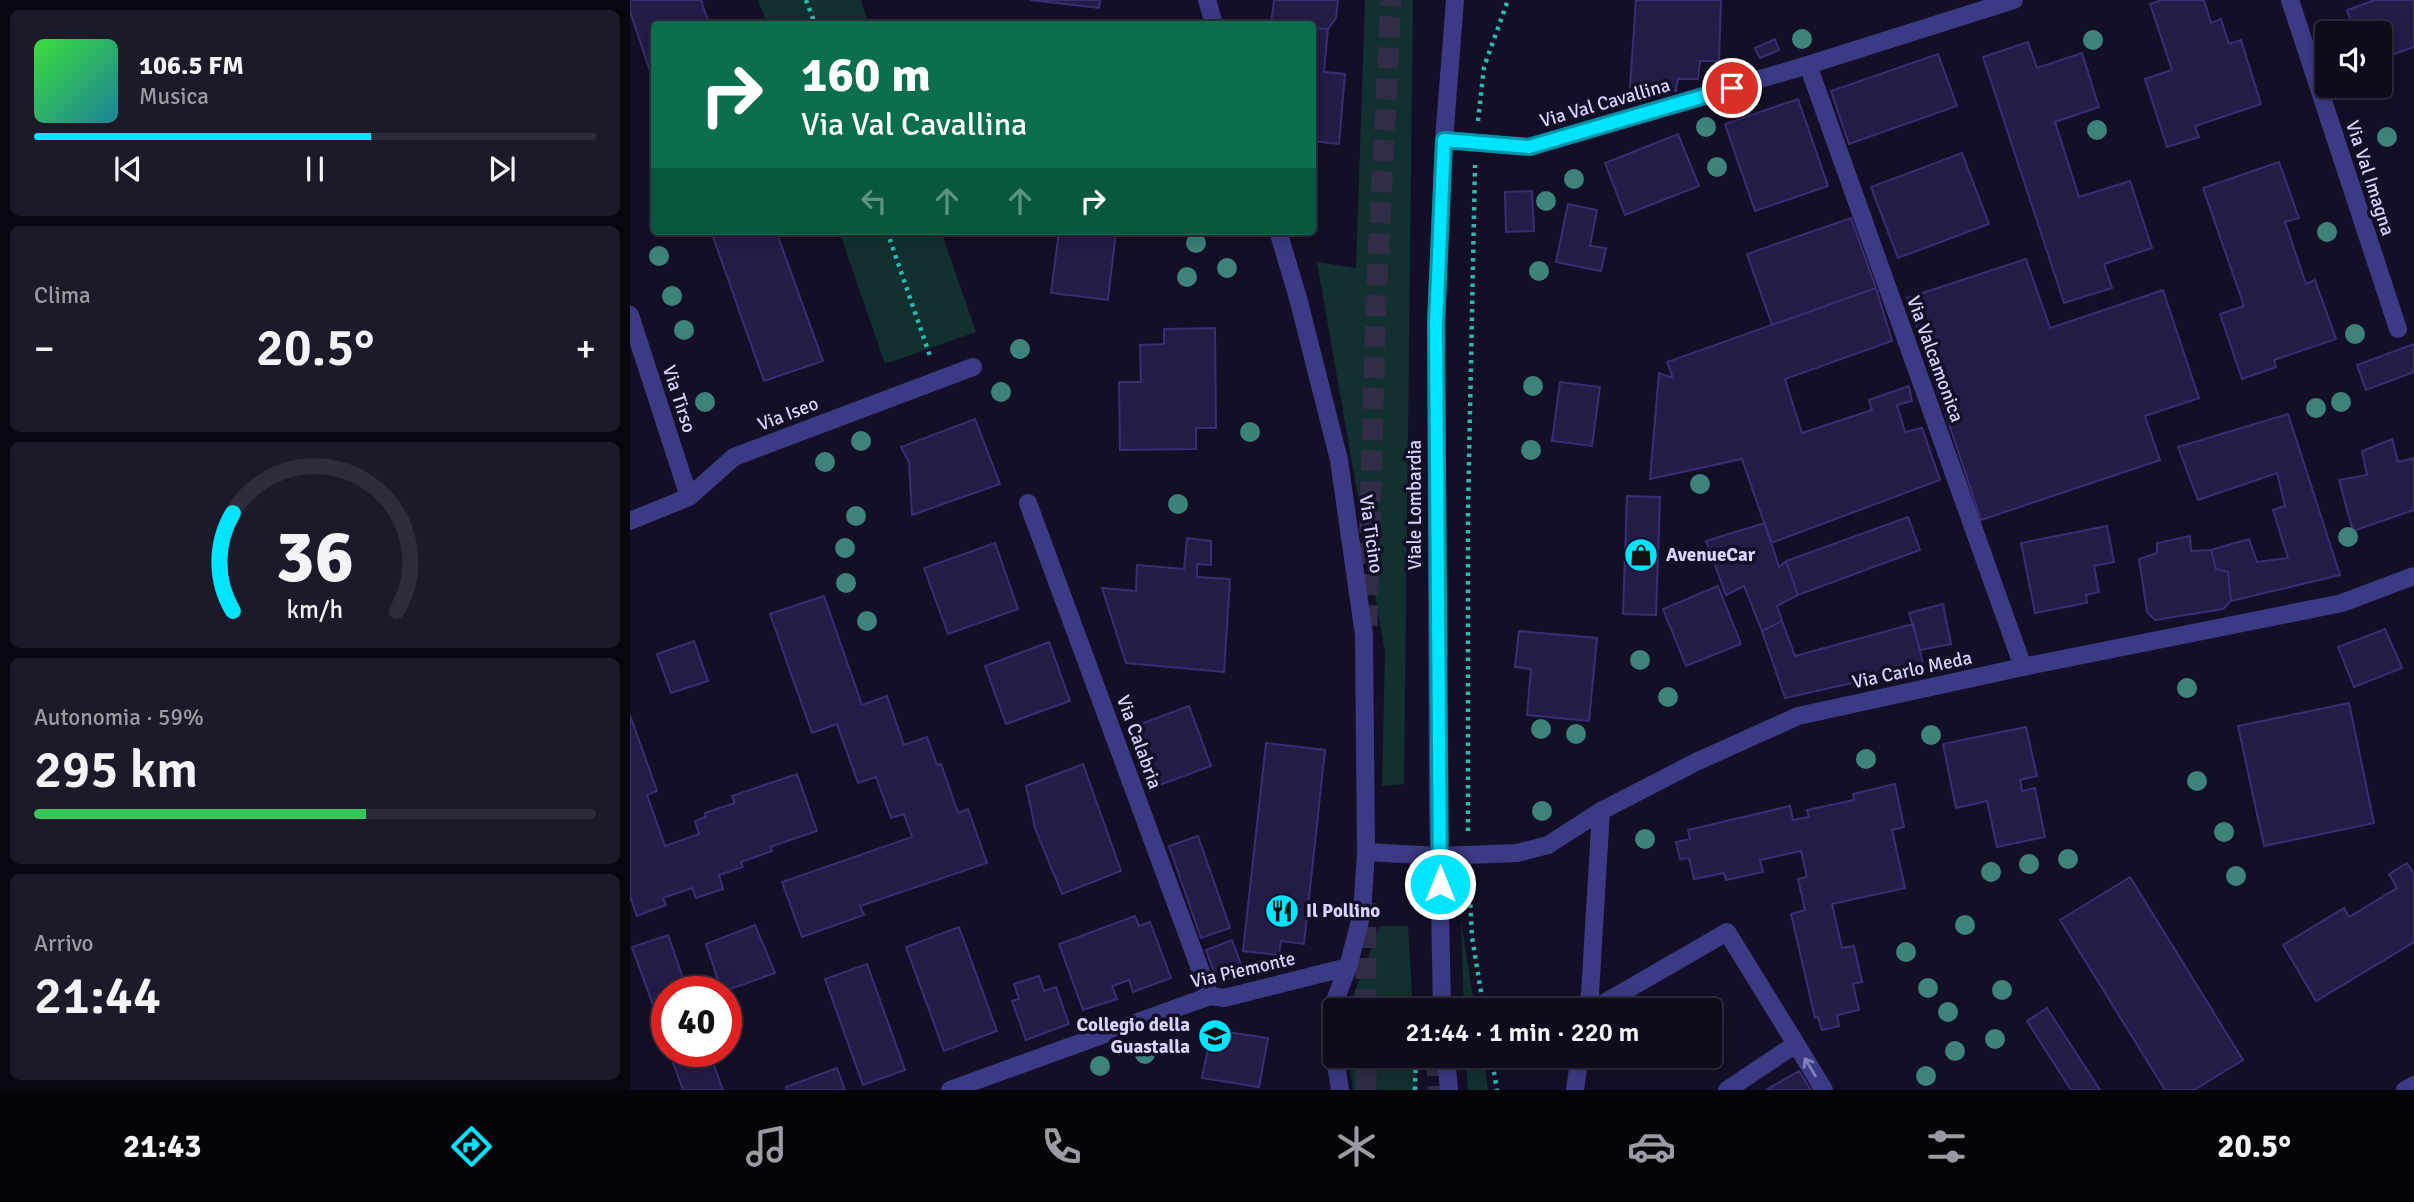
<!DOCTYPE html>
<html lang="it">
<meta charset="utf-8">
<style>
body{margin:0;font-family:Signika,sans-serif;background:#1c1929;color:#f1f3f6;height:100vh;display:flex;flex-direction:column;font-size:26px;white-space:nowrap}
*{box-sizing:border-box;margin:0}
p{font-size:23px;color:#9b9ba3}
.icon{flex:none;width:38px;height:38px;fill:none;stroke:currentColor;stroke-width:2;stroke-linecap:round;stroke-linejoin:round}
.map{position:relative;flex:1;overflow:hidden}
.details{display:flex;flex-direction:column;gap:10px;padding:10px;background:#08060f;width:630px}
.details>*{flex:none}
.hud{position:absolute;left:21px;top:21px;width:665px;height:214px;border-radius:7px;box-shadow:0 4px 18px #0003,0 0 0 2px #2e2b3b;background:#0b6e4f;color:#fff;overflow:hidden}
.tools{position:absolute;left:1685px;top:21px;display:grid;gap:14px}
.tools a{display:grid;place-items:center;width:77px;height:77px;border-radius:7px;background:#0e0b1c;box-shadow:0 4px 18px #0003,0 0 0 2px #2e2b3b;font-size:35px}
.speed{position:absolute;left:21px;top:976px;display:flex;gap:14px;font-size:35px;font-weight:700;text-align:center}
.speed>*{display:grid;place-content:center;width:91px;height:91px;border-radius:50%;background:#0e0b1c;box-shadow:0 4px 18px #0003,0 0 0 2px #2e2b3b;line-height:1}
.speed .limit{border:10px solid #d22;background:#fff;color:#111}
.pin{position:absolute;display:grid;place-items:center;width:60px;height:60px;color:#fff;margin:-30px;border:4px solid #fff;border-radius:50%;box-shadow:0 2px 7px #0007}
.me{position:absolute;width:77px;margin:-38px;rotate:0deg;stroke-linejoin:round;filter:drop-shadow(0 0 5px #0008)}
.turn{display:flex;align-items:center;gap:24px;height:147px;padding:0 35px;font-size:32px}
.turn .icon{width:91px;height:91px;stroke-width:2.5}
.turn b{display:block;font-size:49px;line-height:60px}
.lanes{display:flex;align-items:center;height:66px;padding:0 35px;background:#0003;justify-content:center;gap:35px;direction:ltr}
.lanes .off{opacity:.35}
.big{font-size:52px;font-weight:600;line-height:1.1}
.details .card{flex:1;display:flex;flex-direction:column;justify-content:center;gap:10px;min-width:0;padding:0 24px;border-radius:10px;background:#1c1929}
.details .dial{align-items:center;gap:0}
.dial svg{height:182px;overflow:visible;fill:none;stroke:#2e2b3b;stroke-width:7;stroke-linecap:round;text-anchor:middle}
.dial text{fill:#f1f3f6;stroke:none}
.song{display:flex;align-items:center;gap:21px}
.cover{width:84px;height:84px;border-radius:10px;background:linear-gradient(135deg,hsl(120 70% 55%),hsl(190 70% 35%))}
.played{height:7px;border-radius:4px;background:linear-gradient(90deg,#00e5ff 60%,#2e2b3b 60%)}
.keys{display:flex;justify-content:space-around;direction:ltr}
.heat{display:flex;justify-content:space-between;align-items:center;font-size:38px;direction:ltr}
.charge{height:10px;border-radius:5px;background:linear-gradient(90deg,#34c759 59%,#2e2b3b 0)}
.trip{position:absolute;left:693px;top:998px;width:399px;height:70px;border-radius:7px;background:#0e0b1c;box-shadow:0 4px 18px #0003,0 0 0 2px #2e2b3b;font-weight:600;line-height:70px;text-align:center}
.menu{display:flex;height:112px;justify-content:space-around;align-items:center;background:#06040b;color:#9b9ba3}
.menu .icon{width:49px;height:49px}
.menu .selected{color:#00e5ff}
.menu b{font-size:32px;color:#f1f3f6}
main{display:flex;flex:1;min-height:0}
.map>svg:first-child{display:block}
</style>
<main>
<section class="details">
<div class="card">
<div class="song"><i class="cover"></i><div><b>106.5 FM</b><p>Musica</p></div></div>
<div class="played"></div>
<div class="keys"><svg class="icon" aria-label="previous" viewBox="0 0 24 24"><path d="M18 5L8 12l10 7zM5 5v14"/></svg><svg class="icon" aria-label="pause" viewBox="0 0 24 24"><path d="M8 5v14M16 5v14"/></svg><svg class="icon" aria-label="next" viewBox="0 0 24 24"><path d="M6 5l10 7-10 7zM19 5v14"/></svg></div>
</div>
<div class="card"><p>Clima</p>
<div class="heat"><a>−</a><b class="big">20.5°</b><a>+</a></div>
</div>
<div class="card dial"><svg viewBox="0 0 100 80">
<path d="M14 69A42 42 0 1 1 86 69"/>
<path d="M14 69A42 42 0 0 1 14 26" stroke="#00e5ff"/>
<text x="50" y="56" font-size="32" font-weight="700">36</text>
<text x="50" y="72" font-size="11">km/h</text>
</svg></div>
<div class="card"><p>Autonomia · 59%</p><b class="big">295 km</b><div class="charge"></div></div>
<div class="card"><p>Arrivo</p><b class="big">21:44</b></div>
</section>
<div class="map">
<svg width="1784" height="1090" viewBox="0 0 1784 1090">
<rect width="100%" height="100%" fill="#130f26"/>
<path fill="#12302f" d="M128 0H231L239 24H137Z
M735 0H783L774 784 752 786 755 652 687 262 726 268Z
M209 231H311L346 332 255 364Z
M831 921 845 1010H834Z
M750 926H778L783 1010H720L721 1001Z
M718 1055H785L787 1090H723Z
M835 1055H853L858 1090H838Z"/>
<path fill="#241b47" stroke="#3b2d73" stroke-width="2" d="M0 0H71L79 24H24V83L0 11Z
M400 0H470L469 8Z
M644 0H708L706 18 698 29 682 28V24H641Z
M1006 0H1091L1089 61H1070L1068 79H1048L1046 91 1000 87Z
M1532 0H1574L1581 23 1591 19 1599 44 1611 40 1631 104 1565 126 1569 137 1537 147 1515 79 1542 70 1520 4Z
M1745 0H1784V47L1750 59V33H1725L1717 10Z
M682 28 698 29 694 72 715 74 709 144 682 141Z
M1145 39 1149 50 1130 58 1125 48Z
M1398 42 1407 68 1452 53 1469 107 1425 122 1449 197 1500 181 1522 248 1474 264 1482 288 1434 303 1353 57Z
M1308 54 1327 106 1219 144 1201 91Z
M1168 99 1198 186 1125 211 1095 124Z
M1048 134 1069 186 995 215 975 163Z
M1332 153 1359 224 1268 258 1241 187Z
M1649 162 1669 218 1655 222 1676 284 1685 280 1706 339 1644 360 1646 367 1612 379 1590 314 1614 306 1573 188Z
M902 191 904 231 876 232 875 192Z
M938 204 967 210 960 246 976 248 971 271 926 262Z
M1221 218 1246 288 1142 325 1117 254Z
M81 231H146L193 361 134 381Z
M429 231H486L478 300 421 293Z
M1396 259 1420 328 1533 290 1569 398 1515 416 1530 460 1351 520 1277 298Z
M1246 288 1262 341 1155 379 1172 433 1242 410 1239 400 1279 386 1282 401 1267 405 1275 432 1292 428 1310 480 1141 543 1112 459 1020 479 1029 373 1043 378 1037 362Z
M585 328 586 428H566V449L490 450 489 382H511L510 345 534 344V329Z
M1784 344V372L1736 390 1727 365Z
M930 382 970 387 962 446 922 441Z
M1658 414 1710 575 1601 601 1598 572 1586 569 1581 550 1619 539 1627 562 1658 558 1643 510 1655 506 1647 473 1568 500 1548 447Z
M345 419 370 484 282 515 279 462 271 447Z
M1762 439 1768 462 1784 458V510L1723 531 1709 480 1737 475 1732 451Z
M997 496 1030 497 1026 615 993 614Z
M1278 517 1290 550 1168 595 1156 561Z
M1135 523 1149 567 1156 561 1168 595 1147 606 1152 621 1132 631 1114 586 1096 595 1076 541Z
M1477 526 1484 562 1464 566 1469 592 1456 595 1457 603 1405 613 1391 543Z
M1560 536 1561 551 1581 550 1586 569 1598 572 1601 601 1593 609 1525 620 1517 612 1509 559 1527 553V543Z
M557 538 581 541V565L567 564V577L600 579 594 672 496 663 472 588 506 591 507 565 554 569Z
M365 543 388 609 318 634 294 568Z
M1088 586 1111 644 1056 666 1033 609Z
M194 596 232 705 257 696 274 745 297 737 307 765 311 764 328 813 338 809 357 863 230 906 234 915 172 937 152 882 282 837 274 814 261 818 246 777 228 783 207 724 182 733 140 614Z
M1313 604 1321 644 1290 650 1279 613Z
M1152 621 1165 656 1283 624 1294 667 1155 698 1132 631Z
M1755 629 1772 668 1724 687 1708 647Z
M889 631 967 638 959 721 897 715 901 669 885 667Z
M64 641 78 681 41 693 27 654Z
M419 642 440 701 376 724 355 666Z
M1719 703 1744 823 1634 846 1608 726Z
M559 706 581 766 519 789 497 729Z
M0 715 27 791 17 795 35 846 69 834 65 821 76 817 75 813 105 803 102 796 167 774 187 831 140 847 142 851 111 862 113 867 89 875 93 889 66 898 62 888 33 898 36 905 7 916 0 896Z
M1396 727 1407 776 1390 780 1392 791 1405 788 1415 837 1367 847 1357 801 1326 808 1313 744Z
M636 743 695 750 674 944 651 941 649 955 613 951Z
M453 764 491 871 432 894 405 828 396 786Z
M1265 784 1274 827 1262 830 1275 888 1202 904 1212 948 1224 946 1232 982 1223 984 1229 1010 1207 1015 1209 1026 1192 1030 1188 1017 1185 1018 1161 914 1175 910 1168 879 1177 877 1171 851 1130 860 1133 872 1096 880 1094 873 1064 879 1059 858 1050 859 1046 842 1060 839 1058 830 1160 806 1163 820 1179 817 1177 810 1224 800 1223 794Z
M568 836 600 928 571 938 539 846Z
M1777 863 1784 874V942L1686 1001 1653 945 1714 908 1719 917 1767 888 1759 874Z
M1500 877 1613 1060 1564 1090H1535L1430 920Z
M505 916 509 926 520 922 541 978 503 992 499 980 482 986 487 999 453 1010 429 944Z
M125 925 145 973 92 992 76 944Z
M329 927 367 1031 314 1051 276 947Z
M38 935 58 992H37V1044L2 947Z
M602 940 614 973 588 983 576 950Z
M237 964 275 1070 233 1085 195 979Z
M409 976 414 991 426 987 439 1024 396 1040 382 1001 389 999 384 984Z
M1417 1008 1470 1090H1441L1397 1021Z
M597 1032 638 1038 629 1087 572 1078 580 1039Z
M39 1052H79L93 1090H53Z
M207 1068 215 1090H157L156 1087Z
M1169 1071 1181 1090H1136Z"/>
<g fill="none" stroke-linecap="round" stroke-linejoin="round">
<path stroke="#312d47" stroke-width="21" stroke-dasharray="21 10" stroke-linecap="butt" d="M737 626 746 300 761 0
M736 1010V903
M807 1055 808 1090
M736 1090V1055"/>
<path stroke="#2fb8b0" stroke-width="4.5" stroke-dasharray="3.5 5" stroke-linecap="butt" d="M176 0 185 24
M848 121 854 67 878 0
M257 231 301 359
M838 831V511L845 165
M839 879 842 937 854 1010
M861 1055 867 1090
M785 1090 786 1055"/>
<path stroke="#3d3a85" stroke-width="18" d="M577 0 584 24
M1660 0 1768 329
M1178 65 1393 667
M814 140 899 147 1178 65 1384 0
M648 231 668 298 709 460 734 635 736 852 732 913 718 967 704 1003 702 1038 710 1090
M0 315 59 497
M398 503 580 996
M0 521 59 497 104 457 343 367
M736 852 810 856 887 853 918 845 971 811 1066 762 1168 716 1393 667 1712 603 1784 576
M812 1010 808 799 806 323 814 140 825 0
M956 1010 960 994 971 811
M962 1010 1097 932 1166 1044 1097 1090
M1166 1044 1194 1090
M816 1055 819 1090
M320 1090 580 996 594 998 718 967
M945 1090 950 1055
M1775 1090 1784 1085"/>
</g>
<g fill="#3d827b">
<circle cx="1172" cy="39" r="10"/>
<circle cx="1463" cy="40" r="10"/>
<circle cx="1076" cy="127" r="10"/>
<circle cx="1467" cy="130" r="10"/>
<circle cx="1757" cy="137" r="10"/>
<circle cx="1087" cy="167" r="10"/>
<circle cx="944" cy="179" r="10"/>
<circle cx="916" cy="201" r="10"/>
<circle cx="1697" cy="232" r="10"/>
<circle cx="566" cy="243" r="10"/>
<circle cx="29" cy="256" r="10"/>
<circle cx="597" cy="268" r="10"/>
<circle cx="909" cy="271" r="10"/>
<circle cx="557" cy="277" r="10"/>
<circle cx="42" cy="296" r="10"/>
<circle cx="54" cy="330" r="10"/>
<circle cx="1725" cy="334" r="10"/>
<circle cx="390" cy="349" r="10"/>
<circle cx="903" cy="386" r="10"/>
<circle cx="371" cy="392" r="10"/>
<circle cx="75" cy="402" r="10"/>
<circle cx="1711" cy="402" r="10"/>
<circle cx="1686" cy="408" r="10"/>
<circle cx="620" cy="432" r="10"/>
<circle cx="231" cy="441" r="10"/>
<circle cx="901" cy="450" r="10"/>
<circle cx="195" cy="462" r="10"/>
<circle cx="1070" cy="484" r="10"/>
<circle cx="548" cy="504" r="10"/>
<circle cx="226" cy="516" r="10"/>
<circle cx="1718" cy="537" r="10"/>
<circle cx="215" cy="548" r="10"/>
<circle cx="216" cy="583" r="10"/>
<circle cx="237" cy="621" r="10"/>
<circle cx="1010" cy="660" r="10"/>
<circle cx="1557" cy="688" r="10"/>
<circle cx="1038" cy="697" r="10"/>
<circle cx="911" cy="729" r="10"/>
<circle cx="946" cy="734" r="10"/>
<circle cx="1301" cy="735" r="10"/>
<circle cx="1236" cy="759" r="10"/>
<circle cx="1567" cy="781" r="10"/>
<circle cx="912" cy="811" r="10"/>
<circle cx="1594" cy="832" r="10"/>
<circle cx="1015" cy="839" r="10"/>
<circle cx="1438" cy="859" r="10"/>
<circle cx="1399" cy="864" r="10"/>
<circle cx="1361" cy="872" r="10"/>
<circle cx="1606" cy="876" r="10"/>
<circle cx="1335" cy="925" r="10"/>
<circle cx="1276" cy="952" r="10"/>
<circle cx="1298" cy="988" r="10"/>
<circle cx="1372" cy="990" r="10"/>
<circle cx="1318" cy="1012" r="10"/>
<circle cx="1365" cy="1039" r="10"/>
<circle cx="1325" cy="1051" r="10"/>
<circle cx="515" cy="1054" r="10"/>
<circle cx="470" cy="1066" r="10"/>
<circle cx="1296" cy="1076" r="10"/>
</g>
<defs><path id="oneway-shaft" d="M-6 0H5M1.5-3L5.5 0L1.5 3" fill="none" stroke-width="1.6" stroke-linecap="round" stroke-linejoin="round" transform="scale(1.75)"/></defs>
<use stroke="#837fbc" href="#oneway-shaft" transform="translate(1180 1067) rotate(-121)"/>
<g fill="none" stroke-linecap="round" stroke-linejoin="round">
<g stroke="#0095a6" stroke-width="18">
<path id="route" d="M810 884 806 324 814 140 899 147 1102 88"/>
</g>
<use href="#route" stroke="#00e5ff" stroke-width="12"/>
</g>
<defs>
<g id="shop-disc" transform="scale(1.75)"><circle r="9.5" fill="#00e5ff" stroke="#130f26"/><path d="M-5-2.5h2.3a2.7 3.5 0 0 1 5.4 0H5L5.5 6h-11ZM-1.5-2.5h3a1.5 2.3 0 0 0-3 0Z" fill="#111"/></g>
<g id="restaurant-disc" transform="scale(1.75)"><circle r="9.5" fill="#00e5ff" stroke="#130f26"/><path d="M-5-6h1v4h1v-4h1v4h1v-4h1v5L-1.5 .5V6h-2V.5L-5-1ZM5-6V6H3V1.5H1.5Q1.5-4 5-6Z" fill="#111"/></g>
<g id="school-disc" transform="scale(1.75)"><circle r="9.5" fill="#00e5ff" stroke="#130f26"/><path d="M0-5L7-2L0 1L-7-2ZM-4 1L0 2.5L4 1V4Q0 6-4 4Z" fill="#111"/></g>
</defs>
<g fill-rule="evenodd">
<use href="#shop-disc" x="1011" y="555"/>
<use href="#restaurant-disc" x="652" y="911"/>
<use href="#school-disc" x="585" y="1036"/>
</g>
<g text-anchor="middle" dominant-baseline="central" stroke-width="7" stroke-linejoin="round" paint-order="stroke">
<g font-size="19" fill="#d9d4ff" stroke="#130f26">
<text transform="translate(975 103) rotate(-16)">Via Val Cavallina</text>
<text transform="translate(1740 178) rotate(72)">Via Val Imagna</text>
<text transform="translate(1305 359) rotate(70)">Via Valcamonica</text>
<text transform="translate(49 399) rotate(72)">Via Tirso</text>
<text transform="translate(158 414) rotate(-21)">Via Iseo</text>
<text transform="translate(785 505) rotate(-90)">Viale Lombardia</text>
<text transform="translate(741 534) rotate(82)">Via Ticino</text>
<text transform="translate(1282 670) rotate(-12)">Via Carlo Meda</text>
<text transform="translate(509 742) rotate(70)">Via Calabria</text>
<text transform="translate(613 970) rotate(-13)">Via Piemonte</text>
</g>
<g font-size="19" font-weight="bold" fill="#d9d4ff" stroke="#130f26" text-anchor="start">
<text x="1036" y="555">AvenueCar</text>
<text x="676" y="911">Il Pollino</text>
<text x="560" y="1025" text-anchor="end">Collegio della<tspan x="560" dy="22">Guastalla</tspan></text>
</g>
</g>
</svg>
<div class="tools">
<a><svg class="icon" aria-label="sound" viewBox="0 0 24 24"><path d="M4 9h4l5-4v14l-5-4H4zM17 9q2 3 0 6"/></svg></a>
</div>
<div class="speed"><div class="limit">40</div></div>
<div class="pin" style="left:1102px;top:88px;background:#d93025"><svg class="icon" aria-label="arrive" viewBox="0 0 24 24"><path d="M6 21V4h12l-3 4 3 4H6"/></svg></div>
<svg class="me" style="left:810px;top:884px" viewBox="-20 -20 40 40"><circle r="17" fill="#00e5ff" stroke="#fff" stroke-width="3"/><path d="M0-11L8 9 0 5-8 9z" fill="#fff"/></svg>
<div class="trip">21:44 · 1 min · 220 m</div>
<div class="hud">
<div class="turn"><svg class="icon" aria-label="right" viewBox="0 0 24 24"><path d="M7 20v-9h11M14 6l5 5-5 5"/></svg><div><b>160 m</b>Via Val Cavallina</div></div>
<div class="lanes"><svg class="icon off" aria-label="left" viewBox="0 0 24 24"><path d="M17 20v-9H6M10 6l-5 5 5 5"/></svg><svg class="icon off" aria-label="ahead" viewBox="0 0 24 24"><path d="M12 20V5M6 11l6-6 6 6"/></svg><svg class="icon off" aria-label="ahead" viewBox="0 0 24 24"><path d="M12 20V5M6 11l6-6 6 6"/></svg><svg class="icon" aria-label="right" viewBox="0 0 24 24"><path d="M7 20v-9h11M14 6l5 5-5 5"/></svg></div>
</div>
</div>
</main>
<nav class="menu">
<b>21:43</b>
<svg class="icon selected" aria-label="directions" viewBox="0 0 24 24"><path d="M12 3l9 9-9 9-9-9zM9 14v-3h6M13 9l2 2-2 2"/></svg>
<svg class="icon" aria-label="music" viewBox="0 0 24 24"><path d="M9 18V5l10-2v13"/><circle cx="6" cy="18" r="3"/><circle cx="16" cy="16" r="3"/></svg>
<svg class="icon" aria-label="phone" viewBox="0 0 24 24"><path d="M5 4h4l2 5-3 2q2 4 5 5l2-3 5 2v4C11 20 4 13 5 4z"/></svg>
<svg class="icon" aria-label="climate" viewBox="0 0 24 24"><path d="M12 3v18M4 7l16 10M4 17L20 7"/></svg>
<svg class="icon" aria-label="car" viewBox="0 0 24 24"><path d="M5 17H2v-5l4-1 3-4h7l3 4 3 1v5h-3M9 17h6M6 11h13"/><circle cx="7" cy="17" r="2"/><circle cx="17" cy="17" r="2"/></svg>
<svg class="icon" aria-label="filters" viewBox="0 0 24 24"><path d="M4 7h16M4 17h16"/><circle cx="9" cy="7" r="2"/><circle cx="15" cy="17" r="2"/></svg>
<b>20.5°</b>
</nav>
